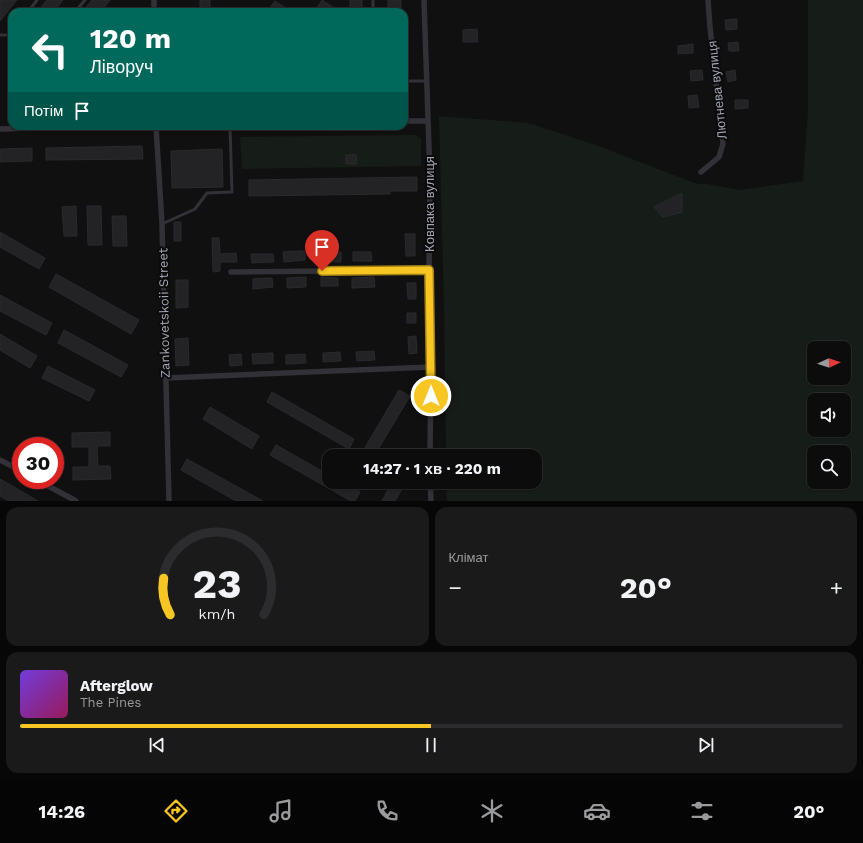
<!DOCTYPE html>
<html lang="uk">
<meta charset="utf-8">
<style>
body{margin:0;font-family:"Work Sans",sans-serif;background:#1a1a1b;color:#f1f3f6;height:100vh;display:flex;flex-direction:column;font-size:15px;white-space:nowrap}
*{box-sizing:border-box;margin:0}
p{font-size:13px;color:#9a9b9d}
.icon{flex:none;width:22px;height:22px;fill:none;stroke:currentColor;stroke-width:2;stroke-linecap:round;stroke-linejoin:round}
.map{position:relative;height:501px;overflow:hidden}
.sheet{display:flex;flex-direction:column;gap:6px;padding:6px;background:#070707;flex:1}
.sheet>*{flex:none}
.top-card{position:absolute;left:8px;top:8px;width:400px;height:122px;border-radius:12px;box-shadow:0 1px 3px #0004,0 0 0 1px #2c2c2e;background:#00695c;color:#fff;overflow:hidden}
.needle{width:26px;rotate:86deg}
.tools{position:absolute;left:807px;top:341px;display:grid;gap:8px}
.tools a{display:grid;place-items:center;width:44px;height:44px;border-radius:8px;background:#0c0c0d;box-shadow:0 1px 3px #0004,0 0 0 1px #2c2c2e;font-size:20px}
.speed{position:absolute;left:12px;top:437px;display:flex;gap:8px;font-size:20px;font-weight:700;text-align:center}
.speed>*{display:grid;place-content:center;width:52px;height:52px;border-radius:50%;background:#0c0c0d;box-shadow:0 1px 3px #0004,0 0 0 1px #2c2c2e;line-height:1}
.speed .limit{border:6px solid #d22;background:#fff;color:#111}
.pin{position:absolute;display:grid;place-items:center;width:34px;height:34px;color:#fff;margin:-41px -17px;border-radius:50% 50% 50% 0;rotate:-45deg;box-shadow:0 0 4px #0007}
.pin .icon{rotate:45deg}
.me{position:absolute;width:44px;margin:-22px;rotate:0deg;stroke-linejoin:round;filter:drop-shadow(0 0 3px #0008)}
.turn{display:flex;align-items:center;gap:14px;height:84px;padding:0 16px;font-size:18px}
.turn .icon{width:52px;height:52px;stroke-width:2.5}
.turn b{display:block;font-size:28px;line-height:34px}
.then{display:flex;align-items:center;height:38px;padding:0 16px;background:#0003;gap:8px;font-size:15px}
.big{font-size:30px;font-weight:700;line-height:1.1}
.sheet .card{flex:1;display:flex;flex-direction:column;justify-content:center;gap:6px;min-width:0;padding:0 14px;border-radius:12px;background:#1a1a1b}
.sheet .dial{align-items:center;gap:0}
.dial svg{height:104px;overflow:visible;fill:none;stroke:#2c2c2e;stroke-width:7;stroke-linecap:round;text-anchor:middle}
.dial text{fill:#f1f3f6;stroke:none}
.song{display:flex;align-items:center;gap:12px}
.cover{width:48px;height:48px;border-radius:6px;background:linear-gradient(135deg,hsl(260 70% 55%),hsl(330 70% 35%))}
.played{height:4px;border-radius:2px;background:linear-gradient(90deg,#f8c622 50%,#2c2c2e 50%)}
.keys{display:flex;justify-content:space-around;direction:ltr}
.heat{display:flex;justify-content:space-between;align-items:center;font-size:22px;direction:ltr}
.sheet .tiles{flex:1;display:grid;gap:6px;grid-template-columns:1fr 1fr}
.card:last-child{grid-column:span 2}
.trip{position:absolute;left:322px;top:449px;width:220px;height:40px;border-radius:12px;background:#0c0c0d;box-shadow:0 1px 3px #0004,0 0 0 1px #2c2c2e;font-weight:700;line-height:40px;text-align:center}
.tabs{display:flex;height:64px;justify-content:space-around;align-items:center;background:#050505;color:#9a9b9d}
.tabs .icon{width:28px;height:28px}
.tabs .on{color:#f8c622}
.tabs b{font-size:18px;color:#f1f3f6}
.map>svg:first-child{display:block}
</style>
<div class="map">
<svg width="863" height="501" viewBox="0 0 863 501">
<rect width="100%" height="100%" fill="#101011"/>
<path fill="#161c18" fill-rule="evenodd" d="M808 0H863V501H447L446 482H535V456H446L444 309 439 116 528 123 596 145 697 184H707L740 190 803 181 808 111ZM814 348H844V378H814ZM814 400H844V430H814ZM814 452H844V482H814Z
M416 135 421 139V166L242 169 240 137Z"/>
<path fill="#232326" stroke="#2a2a2e" d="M0 0H17L0 21Z
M47 0H63L54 12H37Z
M92 0H110L101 12H82Z
M200 0H210V12H200Z
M322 0 333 7 330 12H314Z
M350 0H362V12H350Z
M388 0H401V12H388Z
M275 1 286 8 283 12H267Z
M737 19V29L726 30 725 20Z
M477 29 478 42H463V30Z
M738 42 739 51H729L728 43Z
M693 44V53L678 54V46Z
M702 70 703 80 691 81 690 71Z
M735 70 736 80 728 82 726 72Z
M697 95 699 107 689 108 688 96Z
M735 100H748V108L735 109Z
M142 146 143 159 46 160V148Z
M32 148V161L0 162V149Z
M222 149 223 187 172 188 171 151Z
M346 155H356L357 164H346Z
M417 177V191H390V194L249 196V180Z
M682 193V212L663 217 654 207Z
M76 206 77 236H64L62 207Z
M87 206H101L102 245H88Z
M112 216H126L127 246H113Z
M174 222H181V241H174Z
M0 232 45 258 39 269 0 247Z
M405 234H415V256H406Z
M212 238H219L220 254 236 253 237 262H220V271L213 272Z
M300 251H305V260L284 262 283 252Z
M316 251 341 252V262L316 261Z
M353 252H371L372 261H353Z
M251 254H273L274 262 252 263Z
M56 274 139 320 131 334 49 287Z
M306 277V287L287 288V278Z
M321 277 338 278V286H321Z
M374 277 375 287 352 288V278Z
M267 278H272L273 287 253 289V279Z
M176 280H188V307L176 308Z
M407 283H416V299H408Z
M0 295 52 323 46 335 0 311Z
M407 313H416V323H407Z
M64 330 128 365 121 377 58 343Z
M0 334 37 356 30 368 0 350Z
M416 336 417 353 409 354 408 337Z
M188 338 189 365 176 366 175 339Z
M374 351 375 360 357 361 356 352Z
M340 352 341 361 323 362V353Z
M273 353V363L253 364 252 354Z
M241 354 242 365 230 366 229 355Z
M305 354 306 363 286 364V355Z
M48 366 95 390 89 401 42 378Z
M399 390 410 396 374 456H372L363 451Z
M272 392 354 439 349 449 267 402Z
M210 407 259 436 252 449 203 419Z
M110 432V446H97L98 466H110L111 479 73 480V467H89V447H72V433Z
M276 445 329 475V482H342L360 492 355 501H351L270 455Z
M187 459 263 501H236L181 470Z
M0 479 38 501H9L0 496Z
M392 482H406L395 501H382Z"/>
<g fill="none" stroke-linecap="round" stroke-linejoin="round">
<path stroke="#313137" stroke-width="3" d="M373 0V12
M28 12 37 0
M75 12 85 0
M0 35H12
M404 81H426
M162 224 195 209 207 193 232 192 230 126"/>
<path stroke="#313137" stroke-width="5.5" d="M154 0V12
M424 0 430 177 429 270 431 367 430 456
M404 121H427
M156 126 162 224 169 501
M0 129 111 126
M701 172 719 157 723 144 710 27 708 0
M231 272 429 270
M166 378 431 367
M0 460 21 471
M37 480 76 501
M430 482 431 501"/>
</g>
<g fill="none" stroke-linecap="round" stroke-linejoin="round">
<g stroke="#a18116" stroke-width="10">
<path id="route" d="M322 271 429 270 431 396"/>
</g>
<use href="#route" stroke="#f8c622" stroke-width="7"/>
</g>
<g text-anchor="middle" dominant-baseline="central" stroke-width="4" stroke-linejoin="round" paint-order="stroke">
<g font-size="13" fill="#a1a4b3" stroke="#0b0b0c">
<text transform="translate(717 90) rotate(-96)">Лютнева вулиця</text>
<text transform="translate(429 204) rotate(-90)">Ковпака вулиця</text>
<text transform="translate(164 313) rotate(-91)">Zankovetskoii Street</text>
</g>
</g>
</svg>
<div class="tools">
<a><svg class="needle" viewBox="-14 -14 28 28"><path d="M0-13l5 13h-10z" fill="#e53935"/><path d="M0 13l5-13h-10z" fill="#9a9b9d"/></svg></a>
<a><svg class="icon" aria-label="sound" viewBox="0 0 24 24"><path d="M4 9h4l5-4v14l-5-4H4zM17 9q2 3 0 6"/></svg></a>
<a><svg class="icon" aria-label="search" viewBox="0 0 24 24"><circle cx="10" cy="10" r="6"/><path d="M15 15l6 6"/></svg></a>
</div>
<div class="speed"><div class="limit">30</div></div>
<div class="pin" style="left:322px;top:271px;background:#d93025"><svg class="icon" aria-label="arrive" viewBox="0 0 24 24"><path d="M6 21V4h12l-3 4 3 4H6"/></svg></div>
<svg class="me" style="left:431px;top:396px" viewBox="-20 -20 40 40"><circle r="17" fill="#f8c622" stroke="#fff" stroke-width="3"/><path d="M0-11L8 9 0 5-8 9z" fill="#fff"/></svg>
<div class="trip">14:27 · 1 хв · 220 m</div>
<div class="top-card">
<div class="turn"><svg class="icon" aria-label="left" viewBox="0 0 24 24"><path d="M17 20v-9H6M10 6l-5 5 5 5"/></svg><div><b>120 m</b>Ліворуч</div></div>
<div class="then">Потім<svg class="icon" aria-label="arrive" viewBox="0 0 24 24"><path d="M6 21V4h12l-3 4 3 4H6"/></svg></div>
</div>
</div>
<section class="sheet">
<div class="tiles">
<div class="card dial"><svg viewBox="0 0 100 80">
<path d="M14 69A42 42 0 1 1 86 69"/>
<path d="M14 69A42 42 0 0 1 9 41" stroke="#f8c622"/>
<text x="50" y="56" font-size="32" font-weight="700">23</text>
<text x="50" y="72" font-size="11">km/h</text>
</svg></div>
<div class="card"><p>Клімат</p>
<div class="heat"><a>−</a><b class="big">20°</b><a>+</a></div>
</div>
<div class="card">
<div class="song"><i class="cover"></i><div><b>Afterglow</b><p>The Pines</p></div></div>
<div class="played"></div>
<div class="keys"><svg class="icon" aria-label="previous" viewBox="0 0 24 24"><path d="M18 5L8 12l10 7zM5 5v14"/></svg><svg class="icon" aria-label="pause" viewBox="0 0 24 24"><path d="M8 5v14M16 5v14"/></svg><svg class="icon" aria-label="next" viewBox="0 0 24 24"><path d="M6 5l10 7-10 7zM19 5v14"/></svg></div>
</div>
</div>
</section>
<nav class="tabs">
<b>14:26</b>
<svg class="icon on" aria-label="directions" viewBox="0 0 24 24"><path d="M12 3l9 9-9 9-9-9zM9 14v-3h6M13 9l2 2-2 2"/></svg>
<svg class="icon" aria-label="music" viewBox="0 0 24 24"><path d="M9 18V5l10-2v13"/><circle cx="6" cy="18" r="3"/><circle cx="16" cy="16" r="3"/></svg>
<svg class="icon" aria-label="phone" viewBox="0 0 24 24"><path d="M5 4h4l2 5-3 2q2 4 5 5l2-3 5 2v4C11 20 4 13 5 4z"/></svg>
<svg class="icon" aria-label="climate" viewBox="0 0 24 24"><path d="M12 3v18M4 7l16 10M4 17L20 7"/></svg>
<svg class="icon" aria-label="car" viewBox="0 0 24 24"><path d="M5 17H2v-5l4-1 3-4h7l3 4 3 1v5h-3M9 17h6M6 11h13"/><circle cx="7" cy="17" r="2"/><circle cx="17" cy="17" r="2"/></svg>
<svg class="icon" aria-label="filters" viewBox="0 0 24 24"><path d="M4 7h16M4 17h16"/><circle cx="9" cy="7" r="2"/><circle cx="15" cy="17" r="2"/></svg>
<b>20°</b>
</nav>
